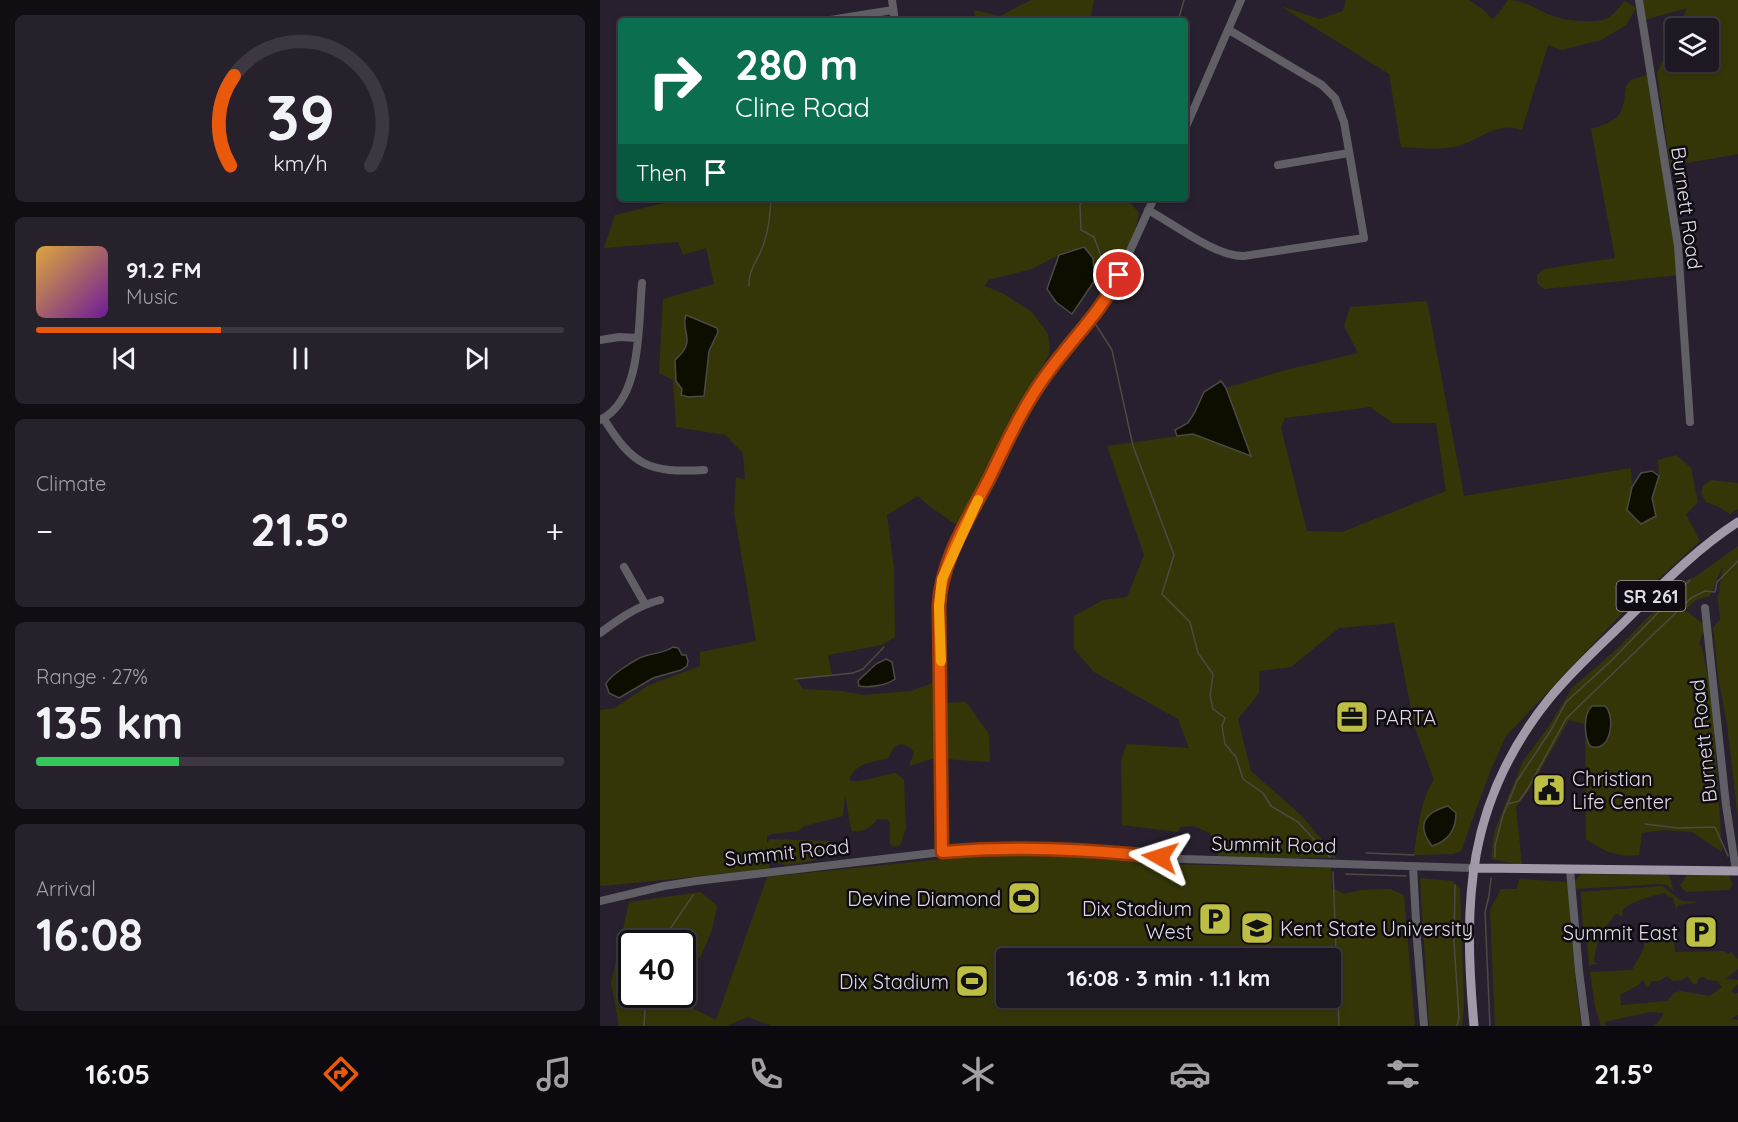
<!DOCTYPE html>
<meta charset="utf-8">
<style>
body{margin:0;font-family:Quicksand,sans-serif;background:#26212a;color:#f1f3f6;height:100vh;display:flex;flex-direction:column;font-size:22px;white-space:nowrap}
*{box-sizing:border-box;margin:0}
p{font-size:20px;color:#a1a0a5}
.icon{flex:none;width:33px;height:33px;fill:none;stroke:currentColor;stroke-width:2;stroke-linecap:round;stroke-linejoin:round}
.map{position:relative;flex:1;overflow:hidden}
.drawer{display:flex;flex-direction:column;gap:15px;padding:15px;background:#100d13;width:600px}
.drawer>*{flex:none}
.top-card{position:absolute;left:18px;top:18px;width:570px;height:183px;border-radius:6px;box-shadow:0 3px 9px #0003,0 0 0 2px #3c3740;background:#0b6e4f;color:#fff;overflow:hidden}
.buttons{position:absolute;left:1065px;top:18px;display:grid;gap:12px}
.buttons a{display:grid;place-items:center;width:54px;height:54px;border-radius:6px;background:#1e1822;box-shadow:0 3px 9px #0003,0 0 0 2px #3c3740;font-size:30px}
.speed{position:absolute;left:18px;top:930px;display:flex;gap:12px;font-size:30px;font-weight:700;text-align:center}
.speed>*{display:grid;place-content:center;width:78px;height:78px;border-radius:50%;background:#1e1822;box-shadow:0 3px 9px #0003,0 0 0 2px #3c3740;line-height:1}
.speed .limit{border:3px solid #111;border-radius:9px;background:#fff;color:#111}
.pin{position:absolute;display:grid;place-items:center;width:51px;height:51px;color:#fff;margin:-26px;border:3px solid #fff;border-radius:50%;box-shadow:0 2px 6px #0007}
.me{position:absolute;width:66px;margin:-33px;rotate:276deg;stroke-linejoin:round;filter:drop-shadow(0 0 4px #0008)}
.turn{display:flex;align-items:center;gap:21px;height:126px;padding:0 18px;font-size:27px}
.turn .icon{width:78px;height:78px;stroke-width:2.5}
.turn b{display:block;font-size:42px;line-height:51px}
.then{display:flex;align-items:center;height:57px;padding:0 18px;background:#0003;gap:12px;font-size:22px}
.big{font-size:45px;font-weight:700;line-height:1.1}
.drawer .tile{flex:1;display:flex;flex-direction:column;justify-content:center;gap:9px;min-width:0;padding:0 21px;border-radius:9px;background:#26212a}
.drawer .dial{align-items:center;gap:0}
.dial svg{height:156px;overflow:visible;fill:none;stroke:#3c3740;stroke-width:7;stroke-linecap:round;text-anchor:middle}
.dial text{fill:#f1f3f6;stroke:none}
.song{display:flex;align-items:center;gap:18px}
.cover{width:72px;height:72px;border-radius:9px;background:linear-gradient(135deg,hsl(40 70% 55%),hsl(280 70% 35%))}
.played{height:6px;border-radius:3px;background:linear-gradient(90deg,#ea580c 35%,#3c3740 35%)}
.keys{display:flex;justify-content:space-around;direction:ltr}
.heat{display:flex;justify-content:space-between;align-items:center;font-size:33px;direction:ltr}
.charge{height:9px;border-radius:4px;background:linear-gradient(90deg,#34c759 27%,#3c3740 0)}
.trip{position:absolute;left:396px;top:948px;width:345px;height:60px;border-radius:6px;background:#1e1822;box-shadow:0 3px 9px #0003,0 0 0 2px #3c3740;font-weight:700;line-height:60px;text-align:center}
.tabs{display:flex;height:96px;justify-content:space-around;align-items:center;background:#0c0a0e;color:#a1a0a5}
.tabs .icon{width:42px;height:42px}
.tabs .on{color:#ea580c}
.tabs b{font-size:27px;color:#f1f3f6}
main{display:flex;flex:1;min-height:0}
.map>svg:first-child{display:block}
</style>
<main>
<section class="drawer">
<div class="tile dial"><svg viewBox="0 0 100 80">
<path d="M14 69A42 42 0 1 1 86 69"/>
<path d="M14 69A42 42 0 0 1 16 23" stroke="#ea580c"/>
<text x="50" y="56" font-size="32" font-weight="700">39</text>
<text x="50" y="72" font-size="11">km/h</text>
</svg></div>
<div class="tile">
<div class="song"><i class="cover"></i><div><b>91.2 FM</b><p>Music</p></div></div>
<div class="played"></div>
<div class="keys"><svg class="icon" aria-label="previous" viewBox="0 0 24 24"><path d="M18 5L8 12l10 7zM5 5v14"/></svg><svg class="icon" aria-label="pause" viewBox="0 0 24 24"><path d="M8 5v14M16 5v14"/></svg><svg class="icon" aria-label="next" viewBox="0 0 24 24"><path d="M6 5l10 7-10 7zM19 5v14"/></svg></div>
</div>
<div class="tile"><p>Climate</p>
<div class="heat"><a>−</a><b class="big">21.5°</b><a>+</a></div>
</div>
<div class="tile"><p>Range · 27%</p><b class="big">135 km</b><div class="charge"></div></div>
<div class="tile"><p>Arrival</p><b class="big">16:08</b></div>
</section>
<div class="map">
<svg width="1138" height="1026" viewBox="0 0 1138 1026">
<rect width="100%" height="100%" fill="#28202e"/>
<path fill="#353608" fill-rule="evenodd" d="M431 0H494L490 21H376L374 10 400 16Z
M746 0H869L884 10 892 19 899 13 908 0C926 0 939 12 956 17 969 21 997 24 1008 18 1014 15 1020 6 1025 1L1036 8 1026 25 1001 40 962 50 948 45 922 130C897 120 877 142 854 147 837 150 818 148 801 147L789 74 680 6 720 19 743 11Z
M1042 0H1138V154L1070 166 1057 73 1075 34 1076 62H1108V28H1078L1087 8 1044 20Z
M1047 75 1080 275 944 289 937 283V275L944 269 1015 258 991 129C1020 120 1023 116 1026 86L1031 80Z
M84 198H526L539 213 532 246 495 280 493 259 467 251 432 269 388 280 385 286 404 294 433 313 448 334 450 352 361 528 329 506 318 496 287 515 294 568 295 637 282 645 228 655 232 676 196 679 203 689 241 691 264 695 311 691 338 681 339 759H332L309 766 314 753 311 748 302 744 294 747 288 758C272 762 255 763 249 780 258 785 283 774 296 773L304 780 306 828 300 845 295 847 290 844V822L287 819H277C273 827 262 833 252 831L250 824 245 794 243 816 205 826 198 831 171 834 167 837V843L170 839 229 841 226 851 213 861 187 865 178 863 166 846 170 869 4 886 0 885V710L15 708 47 686 100 666V652L156 641 134 512 136 477 145 480 143 453 125 435 76 427 73 380 59 373 63 299 114 284 106 248 83 255 78 242 4 248 15 215Z
M827 301 864 496 1031 468 1032 487 1027 510 1056 516 1052 498 1059 476 1058 460 1076 455 1091 468 1098 502 1086 514 1100 541 1031 604 906 736 891 769 861 851 853 854 814 855C817 834 821 796 834 780L815 728 794 623 739 628 691 667 659 671V693L638 719 651 771 701 815 737 858H619L610 833 593 826 580 827 578 832 522 825 521 760 527 744 589 748 578 719 494 672 474 649V616L503 600 527 597 544 555 507 446 593 434 650 455 626 388 682 371 758 353 744 326 750 307ZM770 407 793 423H836L846 491 742 532 707 531 681 428 685 418Z
M1111 480 1138 483V509L1130 514 1117 506 1106 502 1101 493 1103 486Z
M1138 546V818L1127 724 1119 682 1113 628 1120 619 1118 599 1123 565 1110 596 1096 600 1085 610 1106 626 1099 643 1102 648 1112 696 1122 852 1092 832 1064 830 1042 833 1039 855C1020 858 1002 851 986 839L985 724 969 720 929 790 916 807 922 865 891 859 894 832 923 761 947 729 972 688 1018 648 1055 610 1086 581 1095 577Z
M366 702 389 734 390 762 345 759 344 703Z
M436 852 565 864 731 868 732 890 735 889 744 894 760 890 790 889 804 895 815 1026H172L148 1017 126 1026H19L11 983 29 902 101 892 117 906 112 930 101 956 83 969 82 944H32V994L66 995 116 1020 167 877 391 854ZM406 958H730V998H406Z
M981 874 1069 875 1074 892 1067 885 1059 884 975 889V881Z
M1087 875H1129L1133 885 1128 890 1105 891V889L1104 891 1087 892V890L1086 892 1080 886Z
M820 878 852 881 860 888 864 1006 862 1026H829Z
M919 879 968 882 976 986 981 1026H895L890 910 901 889H917Z
M1062 886 1082 901 1100 902 1078 905 1076 909 1073 897 1067 896 1066 893C1050 896 1035 900 1022 910L1023 914 1020 916 1017 913C1003 927 995 943 994 962L998 964 989 965 987 941 983 932 981 892Z
M1073 930 1075 952 1124 951 1129 954 1131 952 1138 959V969L1126 979 1138 980V984L1131 991 1134 994 1138 993V1015L1130 1019 1138 1020V1026H1052L1057 1024 1064 1013 1050 1012 1004 1022 1006 1026H1001L995 1007 990 972 1032 970 1045 946 1043 942 1046 939 1049 943 1072 935ZM1067 976 1073 981 1082 980 1087 976C1091 980 1091 985 1097 984L1099 978 1104 977 1108 980 1117 981 1122 987 1110 996 1080 991 1074 993 1067 1001 1021 1005 1020 995 1040 984 1043 979 1046 987 1049 986 1051 981H1059Z"/>
<path fill="#0d0d00" stroke="#4c4a44" stroke-width="1.5" d="M484 247 493 258 495 280 472 314 456 302 447 289 459 255Z
M86 315 117 328 118 332 109 351 104 396 88 397 81 395 82 389 76 381 75 360C98 340 80 332 86 315Z
M621 381 626 388 651 456 593 434 577 436 575 430 588 423 595 412 604 392Z
M1052 471 1059 476 1052 498 1056 516 1041 524 1027 510 1032 487 1041 473Z
M73 647 78 648 82 655H86L88 661 87 666 81 670 53 678 19 698 9 693 6 684C9 676 37 658 45 656 54 653 65 653 73 647Z
M286 659 292 662 295 679C287 685 270 688 259 686L258 681 276 664Z
M992 706H1005C1016 716 1011 755 990 746 984 736 983 714 992 706Z
M848 806 856 813C856 830 848 841 832 846 815 824 826 812 848 806Z"/>
<g fill="none" stroke-linecap="round" stroke-linejoin="round">
<path stroke="#4c4a44" stroke-width="1.5" d="M578 21 584 0
M483 198 480 205 481 230 494 237 504 265 505 277
M149 286C148 270 158 260 163 246 169 230 170 214 171 198
M496 325 512 350 533 446 574 555 562 594 590 622 598 653 613 674 610 696 613 709 625 718 622 726 625 744 636 757 643 779 663 793 671 806 698 822 730 857
M195 679 253 673 263 669 284 647
M907 804 919 801 927 790 966 719 975 710 1091 598 1105 591 1115 592 1117 582 1138 561
M1045 824 1078 828 1115 827 1128 856
M766 853 814 855
M895 857V846L903 815 917 781 951 730 966 702 1010 662 1090 580
M733 872 739 1026
M746 874 806 876
M855 885 854 942 859 1017 857 1026
M60 944 93 895
M44 1026 46 994
M890 1026 885 912 889 896 891 878"/>
<path stroke="#625e66" stroke-width="8" d="M292 0 295 21
M1039 0 1078 246 1090 422
M168 21H175
M224 21 293 10
M585 129 641 0
M678 165 749 153
M548 210C574 224 616 257 644 256L764 238 744 122 735 98 722 85 629 30
M0 340 19 337 37 338
M4 419C33 466 49 473 104 470
M0 420C43 399 38 323 42 283
M24 567 45 604
M1105 608 1126 805 1136 871
M0 633C19 619 37 606 60 600
M342 852 339 606 342 579 350 559 416 422 448 371 501 305 514 286 554 198
M813 866 817 940 824 1026
M970 870 979 971 986 1026
M0 901 64 886 96 881 342 852 425 848 487 850 583 859 873 868"/>
<path stroke="#a199a8" stroke-width="9" d="M873 868 1138 871
M874 1026C863 901 866 802 949 699 970 673 995 650 1019 627 1057 590 1093 551 1138 522"/>
</g>
<g fill="none" stroke-linecap="round" stroke-linejoin="round">
<g stroke="#983908" stroke-width="15">
<path id="route" d="M519 275C502 311 472 339 449 371 424 404 407 442 389 479 369 518 341 560 339 606L342 852C418 846 484 849 560 857"/>
</g>
<use href="#route" stroke="#ea580c" stroke-width="10"/>
<path stroke="#f59e0b" stroke-width="10" d="M341 661 339 606 342 579 378 500"/>
</g>
<defs>
<g id="office-square" transform="scale(1.725)"><rect x="-9" y="-9" width="18" height="18" rx="4" fill="#bcbf44" stroke="#0f0b11"/><path d="M-6-3h4V-5.5h4V-3h4V5H-6ZM-1-4.5V-3h2v-1.5ZM-6 0V1H6V0Z" fill="#111"/></g>
<g id="civic-square" transform="scale(1.725)"><rect x="-9" y="-9" width="18" height="18" rx="4" fill="#bcbf44" stroke="#0f0b11"/><path d="M-.6-6.5H3V-4.5H.6V-3L4-1V1h2V6H-6V1h2V-1L-.6-3ZM-1.2 2.5V6h2.4V2.5Z" fill="#111"/></g>
<g id="stadium-square" transform="scale(1.725)"><rect x="-9" y="-9" width="18" height="18" rx="4" fill="#bcbf44" stroke="#0f0b11"/><path d="M0-5a6.5 5 0 1 0 0 10a6.5 5 0 1 0 0-10ZM-3.5-1.8h7v3.6h-7Z" fill="#111"/></g>
<g id="parking-square" transform="scale(1.725)"><rect x="-9" y="-9" width="18" height="18" rx="4" fill="#bcbf44" stroke="#0f0b11"/><path d="M-3.5-5.5H1a3.5 3.5 0 0 1 0 7H-1V5.5H-3.5ZM-1-3.4V-.6H.8a1.4 1.4 0 0 0 0-2.8Z" fill="#111"/></g>
<g id="university-square" transform="scale(1.725)"><rect x="-9" y="-9" width="18" height="18" rx="4" fill="#bcbf44" stroke="#0f0b11"/><path d="M0-5L7-2L0 1L-7-2ZM-4 1L0 2.5L4 1V4Q0 6-4 4Z" fill="#111"/></g>
</defs>
<g fill-rule="evenodd">
<use href="#office-square" x="752" y="717"/>
<use href="#civic-square" x="949" y="790"/>
<use href="#stadium-square" x="424" y="898"/>
<use href="#parking-square" x="615" y="919"/>
<use href="#university-square" x="657" y="928"/>
<use href="#parking-square" x="1101" y="932"/>
<use href="#stadium-square" x="372" y="981"/>
</g>
<g text-anchor="middle" dominant-baseline="central" stroke-width="5" stroke-linejoin="round" paint-order="stroke">
<rect fill="#0f0b11" stroke="#a19ca5" stroke-width="1.5" x="1016.5" y="581" width="69" height="30" rx="4.5"/>
<g font-size="18" font-weight="bold" fill="#dfdae4">
<text x="1051" y="596">SR 261</text>
</g>
<g font-size="20" fill="#dfdae4" stroke="#0f0b11">
<text transform="translate(1087 208) rotate(82)">Burnett Road</text>
<text transform="translate(1103 741) rotate(-96)">Burnett Road</text>
<text transform="translate(674 844) rotate(1)">Summit Road</text>
<text transform="translate(187 852) rotate(-6)">Summit Road</text>
</g>
<g font-size="20" fill="#dfdae4" stroke="#0f0b11" text-anchor="end">
<text x="775" y="717" text-anchor="start">PARTA</text>
<text x="972" y="778" text-anchor="start">Christian<tspan x="972" dy="23">Life Center</tspan></text>
<text x="401" y="898">Devine Diamond</text>
<text x="592" y="908">Dix Stadium<tspan x="592" dy="23">West</tspan></text>
<text x="680" y="928" text-anchor="start">Kent State University</text>
<text x="1078" y="932">Summit East</text>
<text x="349" y="981">Dix Stadium</text>
</g>
</g>
</svg>
<div class="buttons">
<a><svg class="icon" aria-label="layers" viewBox="0 0 24 24"><path d="M12 4l9 5-9 5-9-5zM3 14l9 5 9-5"/></svg></a>
</div>
<div class="speed"><div class="limit">40</div></div>
<div class="pin" style="left:519px;top:275px;background:#d93025"><svg class="icon" aria-label="arrive" viewBox="0 0 24 24"><path d="M6 21V4h12l-3 4 3 4H6"/></svg></div>
<svg class="me" style="left:560px;top:857px" viewBox="-20 -20 40 40"><path d="M0-17L14 15 0 8-14 15z" fill="#ea580c" stroke="#fff" stroke-width="4"/></svg>
<div class="trip">16:08 · 3 min · 1.1 km</div>
<div class="top-card">
<div class="turn"><svg class="icon" aria-label="right" viewBox="0 0 24 24"><path d="M7 20v-9h11M14 6l5 5-5 5"/></svg><div><b>280 m</b>Cline Road</div></div>
<div class="then">Then<svg class="icon" aria-label="arrive" viewBox="0 0 24 24"><path d="M6 21V4h12l-3 4 3 4H6"/></svg></div>
</div>
</div>
</main>
<nav class="tabs">
<b>16:05</b>
<svg class="icon on" aria-label="directions" viewBox="0 0 24 24"><path d="M12 3l9 9-9 9-9-9zM9 14v-3h6M13 9l2 2-2 2"/></svg>
<svg class="icon" aria-label="music" viewBox="0 0 24 24"><path d="M9 18V5l10-2v13"/><circle cx="6" cy="18" r="3"/><circle cx="16" cy="16" r="3"/></svg>
<svg class="icon" aria-label="phone" viewBox="0 0 24 24"><path d="M5 4h4l2 5-3 2q2 4 5 5l2-3 5 2v4C11 20 4 13 5 4z"/></svg>
<svg class="icon" aria-label="climate" viewBox="0 0 24 24"><path d="M12 3v18M4 7l16 10M4 17L20 7"/></svg>
<svg class="icon" aria-label="car" viewBox="0 0 24 24"><path d="M5 17H2v-5l4-1 3-4h7l3 4 3 1v5h-3M9 17h6M6 11h13"/><circle cx="7" cy="17" r="2"/><circle cx="17" cy="17" r="2"/></svg>
<svg class="icon" aria-label="filters" viewBox="0 0 24 24"><path d="M4 7h16M4 17h16"/><circle cx="9" cy="7" r="2"/><circle cx="15" cy="17" r="2"/></svg>
<b>21.5°</b>
</nav>
